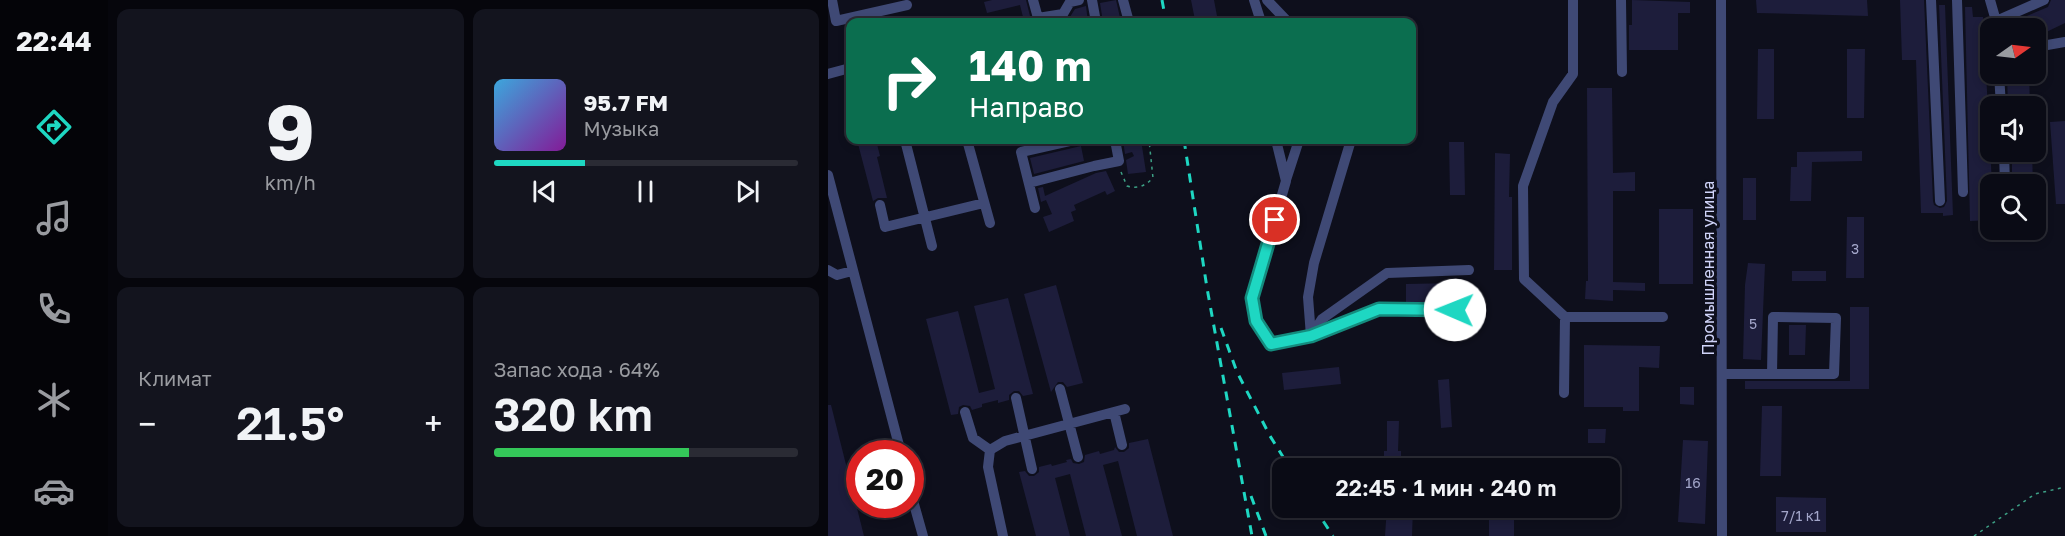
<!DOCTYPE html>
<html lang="ru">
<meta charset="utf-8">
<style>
body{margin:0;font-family:"Golos Text",sans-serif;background:#13141e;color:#f1f3f6;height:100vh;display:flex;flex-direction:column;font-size:22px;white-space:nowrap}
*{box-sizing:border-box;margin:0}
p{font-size:20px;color:#999ba0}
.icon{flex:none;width:33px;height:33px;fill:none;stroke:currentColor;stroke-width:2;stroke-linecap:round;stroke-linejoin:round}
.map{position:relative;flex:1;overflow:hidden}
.panel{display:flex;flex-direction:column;gap:9px;padding:9px;background:#06060c;width:720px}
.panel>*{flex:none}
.guide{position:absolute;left:18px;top:18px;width:570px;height:126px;border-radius:12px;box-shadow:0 3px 9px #0003,0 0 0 2px #2a2b34;background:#0b6e4f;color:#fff;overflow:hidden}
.needle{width:39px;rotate:76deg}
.buttons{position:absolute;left:1152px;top:18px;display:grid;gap:12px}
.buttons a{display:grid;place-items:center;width:66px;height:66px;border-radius:12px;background:#0a0b15;box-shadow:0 3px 9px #0003,0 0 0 2px #2a2b34;font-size:30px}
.speed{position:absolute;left:18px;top:440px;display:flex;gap:12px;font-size:30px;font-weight:700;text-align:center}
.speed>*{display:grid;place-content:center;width:78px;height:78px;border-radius:50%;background:#0a0b15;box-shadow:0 3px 9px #0003,0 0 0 2px #2a2b34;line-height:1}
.speed .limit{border:9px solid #d22;background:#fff;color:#111}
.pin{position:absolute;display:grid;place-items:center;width:51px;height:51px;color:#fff;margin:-26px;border:3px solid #fff;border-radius:50%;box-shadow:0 2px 6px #0007}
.me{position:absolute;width:66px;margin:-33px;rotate:271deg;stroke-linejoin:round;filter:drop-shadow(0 0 4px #0008)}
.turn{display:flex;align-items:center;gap:21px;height:126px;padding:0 24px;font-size:27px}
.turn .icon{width:78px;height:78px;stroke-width:2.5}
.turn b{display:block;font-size:42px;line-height:51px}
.big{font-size:45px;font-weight:600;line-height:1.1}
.panel .card{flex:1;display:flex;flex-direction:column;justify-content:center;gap:9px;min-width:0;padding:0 21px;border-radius:12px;background:#13141e}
.panel .dial{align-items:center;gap:0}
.dial b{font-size:78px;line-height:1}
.song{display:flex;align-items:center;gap:18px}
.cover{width:72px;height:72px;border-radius:9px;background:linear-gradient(135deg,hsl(200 70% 55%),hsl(290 70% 35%))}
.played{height:6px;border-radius:3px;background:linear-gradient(90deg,#1ed7c2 30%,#2a2b34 30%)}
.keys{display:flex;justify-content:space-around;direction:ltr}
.heat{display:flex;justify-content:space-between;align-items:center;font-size:33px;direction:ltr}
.charge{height:9px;border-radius:4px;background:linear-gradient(90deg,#34c759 64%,#2a2b34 0)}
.panel .tiles{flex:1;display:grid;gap:9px;grid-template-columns:repeat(2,1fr)}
.trip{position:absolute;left:444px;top:458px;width:348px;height:60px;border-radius:12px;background:#0a0b15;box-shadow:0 3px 9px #0003,0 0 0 2px #2a2b34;font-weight:600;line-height:60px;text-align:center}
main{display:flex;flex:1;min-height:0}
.dock{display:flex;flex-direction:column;width:108px;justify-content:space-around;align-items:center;background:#040408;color:#999ba0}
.dock .icon{width:42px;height:42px}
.dock .active{color:#1ed7c2}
.dock b{font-size:27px;color:#f1f3f6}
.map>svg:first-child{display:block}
</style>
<main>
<nav class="dock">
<b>22:44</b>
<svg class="icon active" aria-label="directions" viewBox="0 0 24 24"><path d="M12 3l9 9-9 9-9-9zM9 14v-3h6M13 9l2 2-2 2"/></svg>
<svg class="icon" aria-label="music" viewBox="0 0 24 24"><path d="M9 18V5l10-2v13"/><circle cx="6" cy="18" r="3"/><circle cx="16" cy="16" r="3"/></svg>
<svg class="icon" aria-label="phone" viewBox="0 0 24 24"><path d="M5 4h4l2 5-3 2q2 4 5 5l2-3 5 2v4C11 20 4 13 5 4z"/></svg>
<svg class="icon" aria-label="climate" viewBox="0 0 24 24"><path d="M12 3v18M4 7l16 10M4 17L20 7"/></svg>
<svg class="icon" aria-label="car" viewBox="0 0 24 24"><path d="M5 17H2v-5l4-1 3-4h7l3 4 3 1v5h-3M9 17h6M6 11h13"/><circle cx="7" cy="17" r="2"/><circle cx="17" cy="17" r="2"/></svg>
</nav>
<section class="panel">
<div class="tiles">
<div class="card dial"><b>9</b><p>km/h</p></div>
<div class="card">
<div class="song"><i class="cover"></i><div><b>95.7 FM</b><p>Музыка</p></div></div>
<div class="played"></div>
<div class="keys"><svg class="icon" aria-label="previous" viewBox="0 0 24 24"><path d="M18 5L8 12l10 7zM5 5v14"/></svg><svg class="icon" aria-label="pause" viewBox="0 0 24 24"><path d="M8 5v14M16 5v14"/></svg><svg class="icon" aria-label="next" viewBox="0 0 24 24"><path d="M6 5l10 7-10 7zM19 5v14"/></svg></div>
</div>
<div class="card"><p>Климат</p>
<div class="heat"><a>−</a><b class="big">21.5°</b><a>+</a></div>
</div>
<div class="card"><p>Запас хода · 64%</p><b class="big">320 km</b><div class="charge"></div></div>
</div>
</section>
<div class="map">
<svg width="1237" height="536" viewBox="0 0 1237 536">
<rect width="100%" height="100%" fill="#0e0f1c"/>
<path fill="#1d1d3b" d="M164 0H198L202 16 195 17 192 5 159 13 156 2Z
M288 0 293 22H275L272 3Z
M363 0H386L389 16 367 20Z
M804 0 862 2V13H850V50H801V25H804Z
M928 0H1039L1040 16 929 13Z
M1072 0H1096L1105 201 1106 205 1112 208 1116 207 1119 201 1111 5H1117L1125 215 1115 216V213H1093L1088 60H1074Z
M1223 0H1237V23L1208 37V28H1175V26L1220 7Z
M258 6 260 22H229L240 20 247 9Z
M1137 7H1144L1145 17H1155L1164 184 1162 220 1142 221Z
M930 49H946V119H929Z
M1019 49H1037L1036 118H1019Z
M1179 74H1201L1202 106H1180Z
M759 88H784L785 173 807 172V191H785V282L817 283V291L785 290V301L757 299 758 281H760Z
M1237 121V204H1228L1222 122Z
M29 140H48L52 156 49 157 59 198H50L45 201Z
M295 140H313L318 172 300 174 298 160 306 156 304 152 297 154Z
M621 142H636L637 195H622Z
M253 146 256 161 206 174 202 158Z
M1034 151V161L984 162 983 201H962L963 167H969V152Z
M1184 152H1204L1205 184H1184Z
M667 153 682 154 681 197H684V270H666Z
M278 171 287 191 279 195 277 191 246 205 248 210 243 212 246 221 221 232 215 217 224 214 218 200 213 202 210 188 215 187 217 196 268 173Z
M915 178H928V220H915Z
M831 209H865V284H831Z
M1019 217H1036V278H1018Z
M920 263 937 264 933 360 915 359 917 285Z
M964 271H998V281H964Z
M630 283V303L578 302V284Z
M228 285 255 383 239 387 235 382H230L223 392 196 294Z
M180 298 205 394 195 396 191 391H186L181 395V400L170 403V400L154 404V407L144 410 142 406 135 405 131 407 130 414 123 415 98 319 130 311 151 393 167 389 146 306Z
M1022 307H1041V389H917V381H1022Z
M961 325H978L977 355H961Z
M756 345 832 346 831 368 811 367V411H795V407H756Z
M511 367 513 384 456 390 454 373Z
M621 379 624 427 613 428 610 380Z
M852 387H866V405L852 404Z
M0 405H3L36 536H0Z
M934 406H954L953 476H932Z
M559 421H571L570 451H573V468H556V451H559Z
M760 429H778L777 443H760Z
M320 439 345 536H309L290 461 275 465 294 536H258L242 474 227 478 242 536H208L191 472 197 471 201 476H206L211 472V467L223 464 224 466 239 462 238 460 243 459 245 463 251 464 256 462 257 455 271 451 272 454 286 450 287 447 291 452H296L301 448V443Z
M855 440 880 441 877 524 850 522Z
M948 497 998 498V532H948Z
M559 507H585L584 536H557Z
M661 507H686V536H661Z"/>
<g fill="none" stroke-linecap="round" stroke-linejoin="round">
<path stroke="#3da085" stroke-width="1.5" stroke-dasharray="3 4.5" stroke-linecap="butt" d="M293 172 299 186C310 189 317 186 325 178L321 140
M1146 536 1207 494 1237 487"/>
<path stroke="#3f4975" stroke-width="10" d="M4 0 8 21 79 5
M205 0 210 18 235 14 242 2 251 0
M264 0 268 22
M295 0 301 22
M426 0 433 22
M439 0 460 22
M745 0V74L725 102 695 186 696 279 737 317H835
M793 0 794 72
M893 0 894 536
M1103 0 1112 201
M1129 0 1135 192
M1162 0 1168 21 1167 28
M1168 21 1216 0
M1208 47 1237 42
M0 74 22 68
M1171 74 1173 106
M77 140 104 246
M139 140 162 223
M448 140 458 181 424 298 428 321 443 344 483 336 551 309 627 310
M1176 152 1177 184
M0 175 73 453
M458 180 471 140
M201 183 266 166 291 161 287 140
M52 205 57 227 156 203
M207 208 193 152 246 140
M0 270 9 275 24 271
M483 336 480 297 486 263 523 140
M483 336 494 319 559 273 641 270
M895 374H1006L1008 318 945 317 944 374
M232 389 250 457
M736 393 737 317
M188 398 204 469
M137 412 145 438 162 450
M286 412 294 445
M82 490 95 536
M175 536 160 467 162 450 177 441 297 409"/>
<path stroke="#1ed7c2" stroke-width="3" stroke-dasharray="9 8" stroke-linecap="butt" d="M334 0 338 22
M356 140 379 288 424 536
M393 328 409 372 442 436 462 468
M423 496 438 536
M486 507 505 536"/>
</g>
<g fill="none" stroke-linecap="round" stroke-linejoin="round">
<g stroke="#148c7e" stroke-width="15">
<path id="route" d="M447 220 424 298 428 321 443 344 483 336 551 309 627 310"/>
</g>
<use href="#route" stroke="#1ed7c2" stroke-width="10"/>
</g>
<g text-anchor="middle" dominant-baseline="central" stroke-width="6" stroke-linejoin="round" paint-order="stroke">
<g font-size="14" fill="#a3a6ca">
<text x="1027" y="248">3</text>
<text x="925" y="323">5</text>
<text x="865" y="482">16</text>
<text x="973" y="515">7/1 к1</text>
</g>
<g font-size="16" fill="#d0d4f9" stroke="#0e0f1c">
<text transform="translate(880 268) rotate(-90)">Промышленная улица</text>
</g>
</g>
</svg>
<div class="buttons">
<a><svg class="needle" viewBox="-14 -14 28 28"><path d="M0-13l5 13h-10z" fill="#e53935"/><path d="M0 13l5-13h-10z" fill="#999ba0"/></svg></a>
<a><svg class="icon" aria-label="sound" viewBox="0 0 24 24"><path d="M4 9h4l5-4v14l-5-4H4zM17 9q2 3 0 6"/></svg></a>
<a><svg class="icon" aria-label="search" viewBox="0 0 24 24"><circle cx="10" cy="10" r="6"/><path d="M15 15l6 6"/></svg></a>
</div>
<div class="speed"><div class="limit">20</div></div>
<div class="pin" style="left:447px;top:220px;background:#d93025"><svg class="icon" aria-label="arrive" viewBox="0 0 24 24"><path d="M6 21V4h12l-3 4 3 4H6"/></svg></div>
<svg class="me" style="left:627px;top:310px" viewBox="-20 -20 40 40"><circle r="19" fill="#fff"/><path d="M0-13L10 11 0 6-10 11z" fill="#1ed7c2"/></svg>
<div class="trip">22:45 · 1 мин · 240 m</div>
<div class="guide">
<div class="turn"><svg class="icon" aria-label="right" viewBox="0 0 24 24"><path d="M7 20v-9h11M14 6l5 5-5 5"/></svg><div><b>140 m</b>Направо</div></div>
</div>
</div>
</main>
